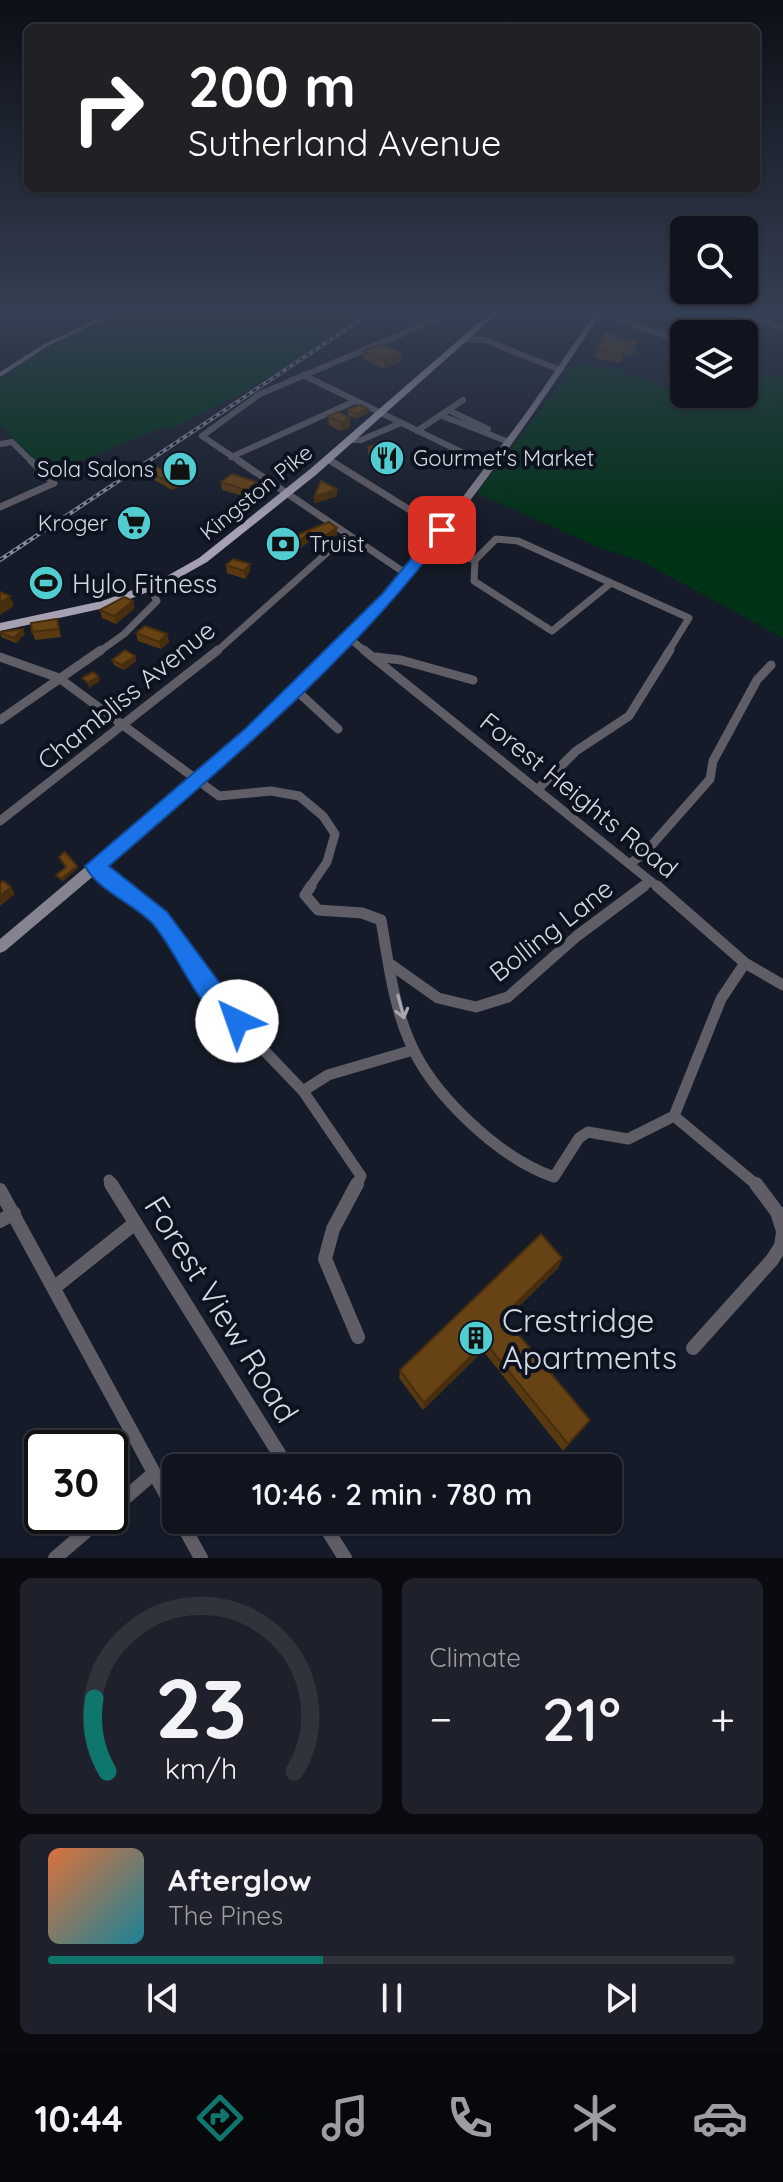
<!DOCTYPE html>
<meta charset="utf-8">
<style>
body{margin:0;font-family:Quicksand,sans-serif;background:#1e212b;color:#f1f3f6;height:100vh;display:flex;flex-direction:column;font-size:30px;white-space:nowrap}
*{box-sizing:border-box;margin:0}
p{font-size:26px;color:#9c9ea4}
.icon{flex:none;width:44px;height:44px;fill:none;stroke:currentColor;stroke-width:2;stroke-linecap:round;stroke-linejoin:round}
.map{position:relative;height:1558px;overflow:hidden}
.panel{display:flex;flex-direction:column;gap:20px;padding:20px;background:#090b10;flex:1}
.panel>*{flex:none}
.hud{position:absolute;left:24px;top:24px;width:736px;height:168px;border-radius:12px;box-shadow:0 2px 6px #0004,0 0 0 2px #30333c;background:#202124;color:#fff;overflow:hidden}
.fabs{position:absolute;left:670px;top:216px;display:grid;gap:16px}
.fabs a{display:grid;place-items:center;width:88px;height:88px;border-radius:12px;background:#10141e;box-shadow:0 2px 6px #0004,0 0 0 2px #30333c;font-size:40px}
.speed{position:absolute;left:24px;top:1430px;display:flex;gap:16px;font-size:40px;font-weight:700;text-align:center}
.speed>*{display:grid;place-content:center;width:104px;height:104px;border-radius:50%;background:#10141e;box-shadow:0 2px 6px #0004,0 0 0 2px #30333c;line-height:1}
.speed .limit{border:4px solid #111;border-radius:12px;background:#fff;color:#111}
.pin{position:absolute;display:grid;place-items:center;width:68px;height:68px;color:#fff;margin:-34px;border-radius:16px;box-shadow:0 4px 12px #0006}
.me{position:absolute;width:88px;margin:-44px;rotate:318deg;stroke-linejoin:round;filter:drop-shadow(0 0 6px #0008)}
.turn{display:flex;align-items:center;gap:28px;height:168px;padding:0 32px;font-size:36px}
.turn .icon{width:104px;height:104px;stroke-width:2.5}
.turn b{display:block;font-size:56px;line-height:68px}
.big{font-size:60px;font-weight:600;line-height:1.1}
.panel .card{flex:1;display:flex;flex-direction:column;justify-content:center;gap:12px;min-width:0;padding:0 28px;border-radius:12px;background:#1e212b}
.panel .dial{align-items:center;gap:0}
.dial svg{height:208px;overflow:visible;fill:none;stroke:#30333c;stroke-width:7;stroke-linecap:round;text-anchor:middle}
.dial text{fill:#f1f3f6;stroke:none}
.song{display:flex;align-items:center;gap:24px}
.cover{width:96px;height:96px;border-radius:12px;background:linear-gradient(135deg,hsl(20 70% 55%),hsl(190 70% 35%))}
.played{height:8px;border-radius:4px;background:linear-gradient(90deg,#0f766e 40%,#30333c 40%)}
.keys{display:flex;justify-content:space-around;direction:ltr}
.heat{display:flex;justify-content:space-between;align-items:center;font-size:44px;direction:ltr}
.panel .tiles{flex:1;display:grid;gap:20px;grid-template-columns:1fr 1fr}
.card:last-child{grid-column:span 2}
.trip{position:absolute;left:162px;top:1454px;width:460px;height:80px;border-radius:12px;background:#10141e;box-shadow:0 2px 6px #0004,0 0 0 2px #30333c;font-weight:600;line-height:80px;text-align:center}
.menu{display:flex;height:128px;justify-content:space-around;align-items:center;background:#06080c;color:#9c9ea4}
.menu .icon{width:56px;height:56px}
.menu .on{color:#0f766e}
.menu b{font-size:36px;color:#f1f3f6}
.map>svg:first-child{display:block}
</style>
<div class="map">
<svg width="783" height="1558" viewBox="0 0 783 1558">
<rect width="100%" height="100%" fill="#151b28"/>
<path fill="#003216" d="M121 312H365L242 394 169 430 161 428 48 474 0 425V380L40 352Z
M576 364 616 369 689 397 744 394V373L753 370 783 378V638L643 562 598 547 477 493Z"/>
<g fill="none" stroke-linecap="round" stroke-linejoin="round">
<path stroke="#5f5d65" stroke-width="6" d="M599 312 684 342
M734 312 783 328
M464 339 485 340 560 370
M303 375 484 463
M448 410 488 429
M440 415 509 442
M417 431 463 400
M350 440H361L401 423
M0 444 12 442 33 463
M231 457 355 401
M328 459 334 463
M242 463 202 436 260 394 454 312"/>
<path stroke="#5f5d65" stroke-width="7" d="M239 461 408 575
M331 461 442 530
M480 461 490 466
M0 507 54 483 31 461
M430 546 475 560 496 539 518 541 689 618 668 652
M475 560 474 581 552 631 611 583
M349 638 366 652
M99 652 124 634 157 601 150 588
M216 652 347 535"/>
<path stroke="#5f5d65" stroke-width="9" d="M364 650 659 888
M0 657 59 678 219 796 271 791 299 796 323 816 335 834 327 862 309 888
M376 657 401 660 473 680
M296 690 338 729
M0 720 101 650
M537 790 576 751 629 716 670 650
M0 821 218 650
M630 863 643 855 710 779 713 761 757 680 771 665
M95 866 123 888
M641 888 651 881"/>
<path stroke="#5f5d65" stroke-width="11" d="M121 886 160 918 215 999 303 1091 361 1176 356 1186
M311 886 305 895 318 910 362 913 381 920C388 960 393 1003 409 1040 431 1094 499 1158 554 1177L579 1138 588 1132 628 1139 674 1116
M657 886 745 963 783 985
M745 963 721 999 674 1116 758 1186
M390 964 438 998 476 1007 508 997 577 936 644 886
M303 1091 328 1075 413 1050
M109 1180 113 1186"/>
<path stroke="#5f5d65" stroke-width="14" d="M111 1184 288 1468
M357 1184 333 1229 325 1259 358 1337
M756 1184 777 1212 783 1231
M0 1190 176 1513
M0 1221 14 1213
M55 1287 134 1224
M693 1348 772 1260 781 1246 783 1232
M110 1511 154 1473
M180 1520 201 1558
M321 1520 345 1558
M55 1558 104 1516"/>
<path fill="#868390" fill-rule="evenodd" d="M112 312H120L48 346 0 377V372L44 344Z
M596 312H602C526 426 448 540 353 640 246 753 123 850 5 951L0 953V939L247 731 345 636 419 555 526 413Z"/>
<path fill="#a5a1b1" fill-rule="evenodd" d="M491 312H499L317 474 207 562 166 585 109 607 0 631V623L102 601 158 581 199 558 309 470Z"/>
<g stroke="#878b97" stroke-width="4">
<path id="rail" d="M0 560 372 312"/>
</g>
<use href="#rail" stroke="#0d121f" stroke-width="2" stroke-dasharray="4" stroke-linecap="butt"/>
</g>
<path fill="#583911" d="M614 334 613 338 637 342 635 350 632 356 625 355 620 363 595 358 596 350Z
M363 351 401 361 384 369 364 359Z
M368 409V413L356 419 348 415 347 410Z
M328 416 350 418V427L341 431 329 425Z
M368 447 403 459 387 466 368 454Z
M145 469 180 486 172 490 147 476Z
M221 482H257V489L247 497 222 490Z
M329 522 337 535 319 546 309 541 299 550 273 545 272 537 297 535Z
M226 565 250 571 245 579 227 573Z
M135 608 116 624 102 618 100 610Z
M57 619 61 637 35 640 32 632Z
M0 632 25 634 16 643 1 637Z
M136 633 167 634 169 642 161 649 138 641Z
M135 656 136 661 124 670 114 665 112 660Z
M562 1258 558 1268 506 1319 585 1427 563 1451 483 1351 423 1410 399 1378 400 1370Z"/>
<path fill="#472e0e" d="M627 346 625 355 620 363 622 354Z
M401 353V361L384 369V360Z
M368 409V413L356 419 355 414Z
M350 418V427L341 431 340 422Z
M403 452V459L387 466V459Z
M179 479 180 486 172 490 170 483Z
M257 482V489L247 497 246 490Z
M337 489V496L314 504V497Z
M337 528V535L319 546V539Z
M308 533 309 541 299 550 298 543Z
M250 564V571L245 579 244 571Z
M10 596 14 606 0 615V603Z
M133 601 135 608 116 624 114 616Z
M23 629 25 634 16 643 14 638Z
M167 634 169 642 161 649 159 642Z
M135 656 136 661 124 670 122 665Z
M98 676 100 681 89 688 88 683Z
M77 866 78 868 62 882 61 879Z
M11 887 15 894 0 906V896Z
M562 1258 558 1268 500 1325 503 1316Z
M485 1342 483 1351 423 1410 424 1403Z"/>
<path fill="#664214" stroke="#472e0e" stroke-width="2" d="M605 332 614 334 612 337 637 342 634 347 627 346 622 354 596 350Z
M381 344 401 353 384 360 363 351Z
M360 405 368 409 355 414 347 410Z
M338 412 350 418 340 422 328 416Z
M380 443 403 452 387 459 368 447Z
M154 465 179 479 170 483 145 469Z
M232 474 257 482 246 490 221 482Z
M321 481 337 489 314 497Z
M329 522 337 528 319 539 308 533 298 543 272 537 280 530 297 535Z
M233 559 250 564 244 571 226 565Z
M0 592 10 596 0 603Z
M124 597 133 601 114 616 100 610Z
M57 619 59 629 32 632 31 623Z
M145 626 167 634 159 642 136 633Z
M23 629 14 638 0 633V632Z
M125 650 135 656 122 665 112 660Z
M93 672 98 676 88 683 82 678Z
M65 852 77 866 61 879 56 875 66 867 59 857Z
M3 881 11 887 0 896V883Z
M541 1234 562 1258 503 1316 590 1420 568 1444 485 1342 424 1403 400 1370Z"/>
<defs><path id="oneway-shaft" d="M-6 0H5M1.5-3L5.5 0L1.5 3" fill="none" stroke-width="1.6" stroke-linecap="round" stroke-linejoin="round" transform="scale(2)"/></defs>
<use stroke="#a6a7b1" href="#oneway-shaft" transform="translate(401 1007) rotate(75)"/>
<linearGradient id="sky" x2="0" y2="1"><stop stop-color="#0c0f16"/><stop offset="0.59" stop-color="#353f53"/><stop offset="1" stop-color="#353f53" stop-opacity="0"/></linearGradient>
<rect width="783" height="530" fill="url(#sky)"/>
<path fill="#1a73e8" stroke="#114b97" stroke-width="2" d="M437 527 449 530C354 658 229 762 109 866L167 912 248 1021 245 1029 237 1031C200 1018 178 951 152 923 133 903 98 891 85 866L245 729 383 593Z"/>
<defs>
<g id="restaurant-disc" transform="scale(1.8)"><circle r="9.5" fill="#51ccd1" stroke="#0d121f"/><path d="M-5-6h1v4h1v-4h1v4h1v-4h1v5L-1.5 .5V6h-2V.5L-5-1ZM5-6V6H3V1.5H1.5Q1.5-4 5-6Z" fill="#111"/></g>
<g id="shop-disc" transform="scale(1.8)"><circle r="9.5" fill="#51ccd1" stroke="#0d121f"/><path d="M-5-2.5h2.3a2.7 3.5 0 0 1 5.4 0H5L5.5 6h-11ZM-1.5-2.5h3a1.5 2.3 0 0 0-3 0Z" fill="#111"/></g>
<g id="supermarket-disc" transform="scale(1.8)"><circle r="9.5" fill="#51ccd1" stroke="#0d121f"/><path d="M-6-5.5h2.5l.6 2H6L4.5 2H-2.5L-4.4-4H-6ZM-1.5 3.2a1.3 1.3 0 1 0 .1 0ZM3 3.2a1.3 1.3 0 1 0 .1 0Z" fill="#111"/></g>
<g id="bank-disc" transform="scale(1.8)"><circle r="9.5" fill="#51ccd1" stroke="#0d121f"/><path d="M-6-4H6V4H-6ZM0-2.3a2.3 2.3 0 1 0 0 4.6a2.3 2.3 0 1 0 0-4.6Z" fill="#111"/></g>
<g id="stadium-disc" transform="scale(1.8)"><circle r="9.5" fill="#51ccd1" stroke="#0d121f"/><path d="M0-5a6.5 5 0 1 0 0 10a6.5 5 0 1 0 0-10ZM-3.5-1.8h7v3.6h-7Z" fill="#111"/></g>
<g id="building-disc" transform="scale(1.8)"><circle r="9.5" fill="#51ccd1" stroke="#0d121f"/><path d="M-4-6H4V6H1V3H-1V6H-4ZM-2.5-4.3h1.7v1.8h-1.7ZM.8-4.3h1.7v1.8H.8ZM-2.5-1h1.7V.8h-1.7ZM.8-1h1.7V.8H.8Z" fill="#111"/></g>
</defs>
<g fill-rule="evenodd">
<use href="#restaurant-disc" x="387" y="458"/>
<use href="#shop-disc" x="180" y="469"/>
<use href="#supermarket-disc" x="134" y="523"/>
<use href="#bank-disc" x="283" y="544"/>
<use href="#stadium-disc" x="46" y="583"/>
<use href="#building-disc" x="476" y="1338"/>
</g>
<g text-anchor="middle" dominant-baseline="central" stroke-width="8" stroke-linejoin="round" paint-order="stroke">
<g font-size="22" fill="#d5d9e3" stroke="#0d121f" text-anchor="start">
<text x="413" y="458">Gourmet's Market</text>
<text x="154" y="469" text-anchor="end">Sola Salons</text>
<text x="108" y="523" text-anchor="end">Kroger</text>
<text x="309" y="544">Truist</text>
</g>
<g font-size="22" fill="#d5d9e3" stroke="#0d121f">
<text transform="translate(256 492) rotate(-39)">Kingston Pike</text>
</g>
<g font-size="26" fill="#d5d9e3" stroke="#0d121f" text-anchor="start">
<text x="72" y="583">Hylo Fitness</text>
</g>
<g font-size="26" fill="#d5d9e3" stroke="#0d121f">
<text transform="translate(126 695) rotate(-39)">Chambliss Avenue</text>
<text transform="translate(579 795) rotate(39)">Forest Heights Road</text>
<text transform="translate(551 930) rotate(-38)">Bolling Lane</text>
</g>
<g font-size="32" fill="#d5d9e3" stroke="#0d121f">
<text transform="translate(222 1309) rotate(58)">Forest View Road</text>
</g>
<g font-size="32" fill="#d5d9e3" stroke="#0d121f" text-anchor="start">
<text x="502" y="1320">Crestridge<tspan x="502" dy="37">Apartments</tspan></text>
</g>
</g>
</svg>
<div class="fabs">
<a><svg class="icon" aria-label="search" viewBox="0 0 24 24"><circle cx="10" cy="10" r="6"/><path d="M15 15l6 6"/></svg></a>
<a><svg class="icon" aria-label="layers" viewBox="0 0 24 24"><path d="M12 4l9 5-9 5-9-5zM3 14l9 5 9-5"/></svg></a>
</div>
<div class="speed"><div class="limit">30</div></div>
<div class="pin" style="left:442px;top:530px;background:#d93025"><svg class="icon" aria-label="arrive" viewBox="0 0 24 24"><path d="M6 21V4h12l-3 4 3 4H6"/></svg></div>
<svg class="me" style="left:237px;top:1021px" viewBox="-20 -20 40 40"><circle r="19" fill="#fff"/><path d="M0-13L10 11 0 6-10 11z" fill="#1a73e8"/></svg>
<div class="trip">10:46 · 2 min · 780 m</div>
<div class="hud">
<div class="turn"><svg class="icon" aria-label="right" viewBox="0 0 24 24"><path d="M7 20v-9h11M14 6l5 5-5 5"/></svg><div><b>200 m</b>Sutherland Avenue</div></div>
</div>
</div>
<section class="panel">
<div class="tiles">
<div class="card dial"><svg viewBox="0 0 100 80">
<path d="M14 69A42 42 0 1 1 86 69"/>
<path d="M14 69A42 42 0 0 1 9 41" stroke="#0f766e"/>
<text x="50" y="56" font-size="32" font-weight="700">23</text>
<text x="50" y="72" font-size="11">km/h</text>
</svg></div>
<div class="card"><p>Climate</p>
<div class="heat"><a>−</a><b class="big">21°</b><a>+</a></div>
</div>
<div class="card">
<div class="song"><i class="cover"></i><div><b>Afterglow</b><p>The Pines</p></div></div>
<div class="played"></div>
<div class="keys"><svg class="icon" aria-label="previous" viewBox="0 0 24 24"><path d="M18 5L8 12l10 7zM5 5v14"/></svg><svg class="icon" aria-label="pause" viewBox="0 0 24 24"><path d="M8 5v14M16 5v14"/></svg><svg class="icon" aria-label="next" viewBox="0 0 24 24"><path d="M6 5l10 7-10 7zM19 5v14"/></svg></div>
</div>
</div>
</section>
<nav class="menu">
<b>10:44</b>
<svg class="icon on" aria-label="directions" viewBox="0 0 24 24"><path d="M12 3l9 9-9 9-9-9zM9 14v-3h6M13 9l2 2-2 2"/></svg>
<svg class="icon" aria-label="music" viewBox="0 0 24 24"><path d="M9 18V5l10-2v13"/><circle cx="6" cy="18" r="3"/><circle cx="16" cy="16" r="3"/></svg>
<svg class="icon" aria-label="phone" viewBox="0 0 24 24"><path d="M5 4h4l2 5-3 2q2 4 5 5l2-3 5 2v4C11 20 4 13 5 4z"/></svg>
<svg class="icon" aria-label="climate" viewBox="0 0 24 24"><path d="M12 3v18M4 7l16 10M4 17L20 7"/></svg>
<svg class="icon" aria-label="car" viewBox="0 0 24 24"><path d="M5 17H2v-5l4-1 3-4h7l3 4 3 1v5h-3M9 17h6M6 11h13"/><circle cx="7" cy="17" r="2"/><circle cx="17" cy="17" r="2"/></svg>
</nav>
